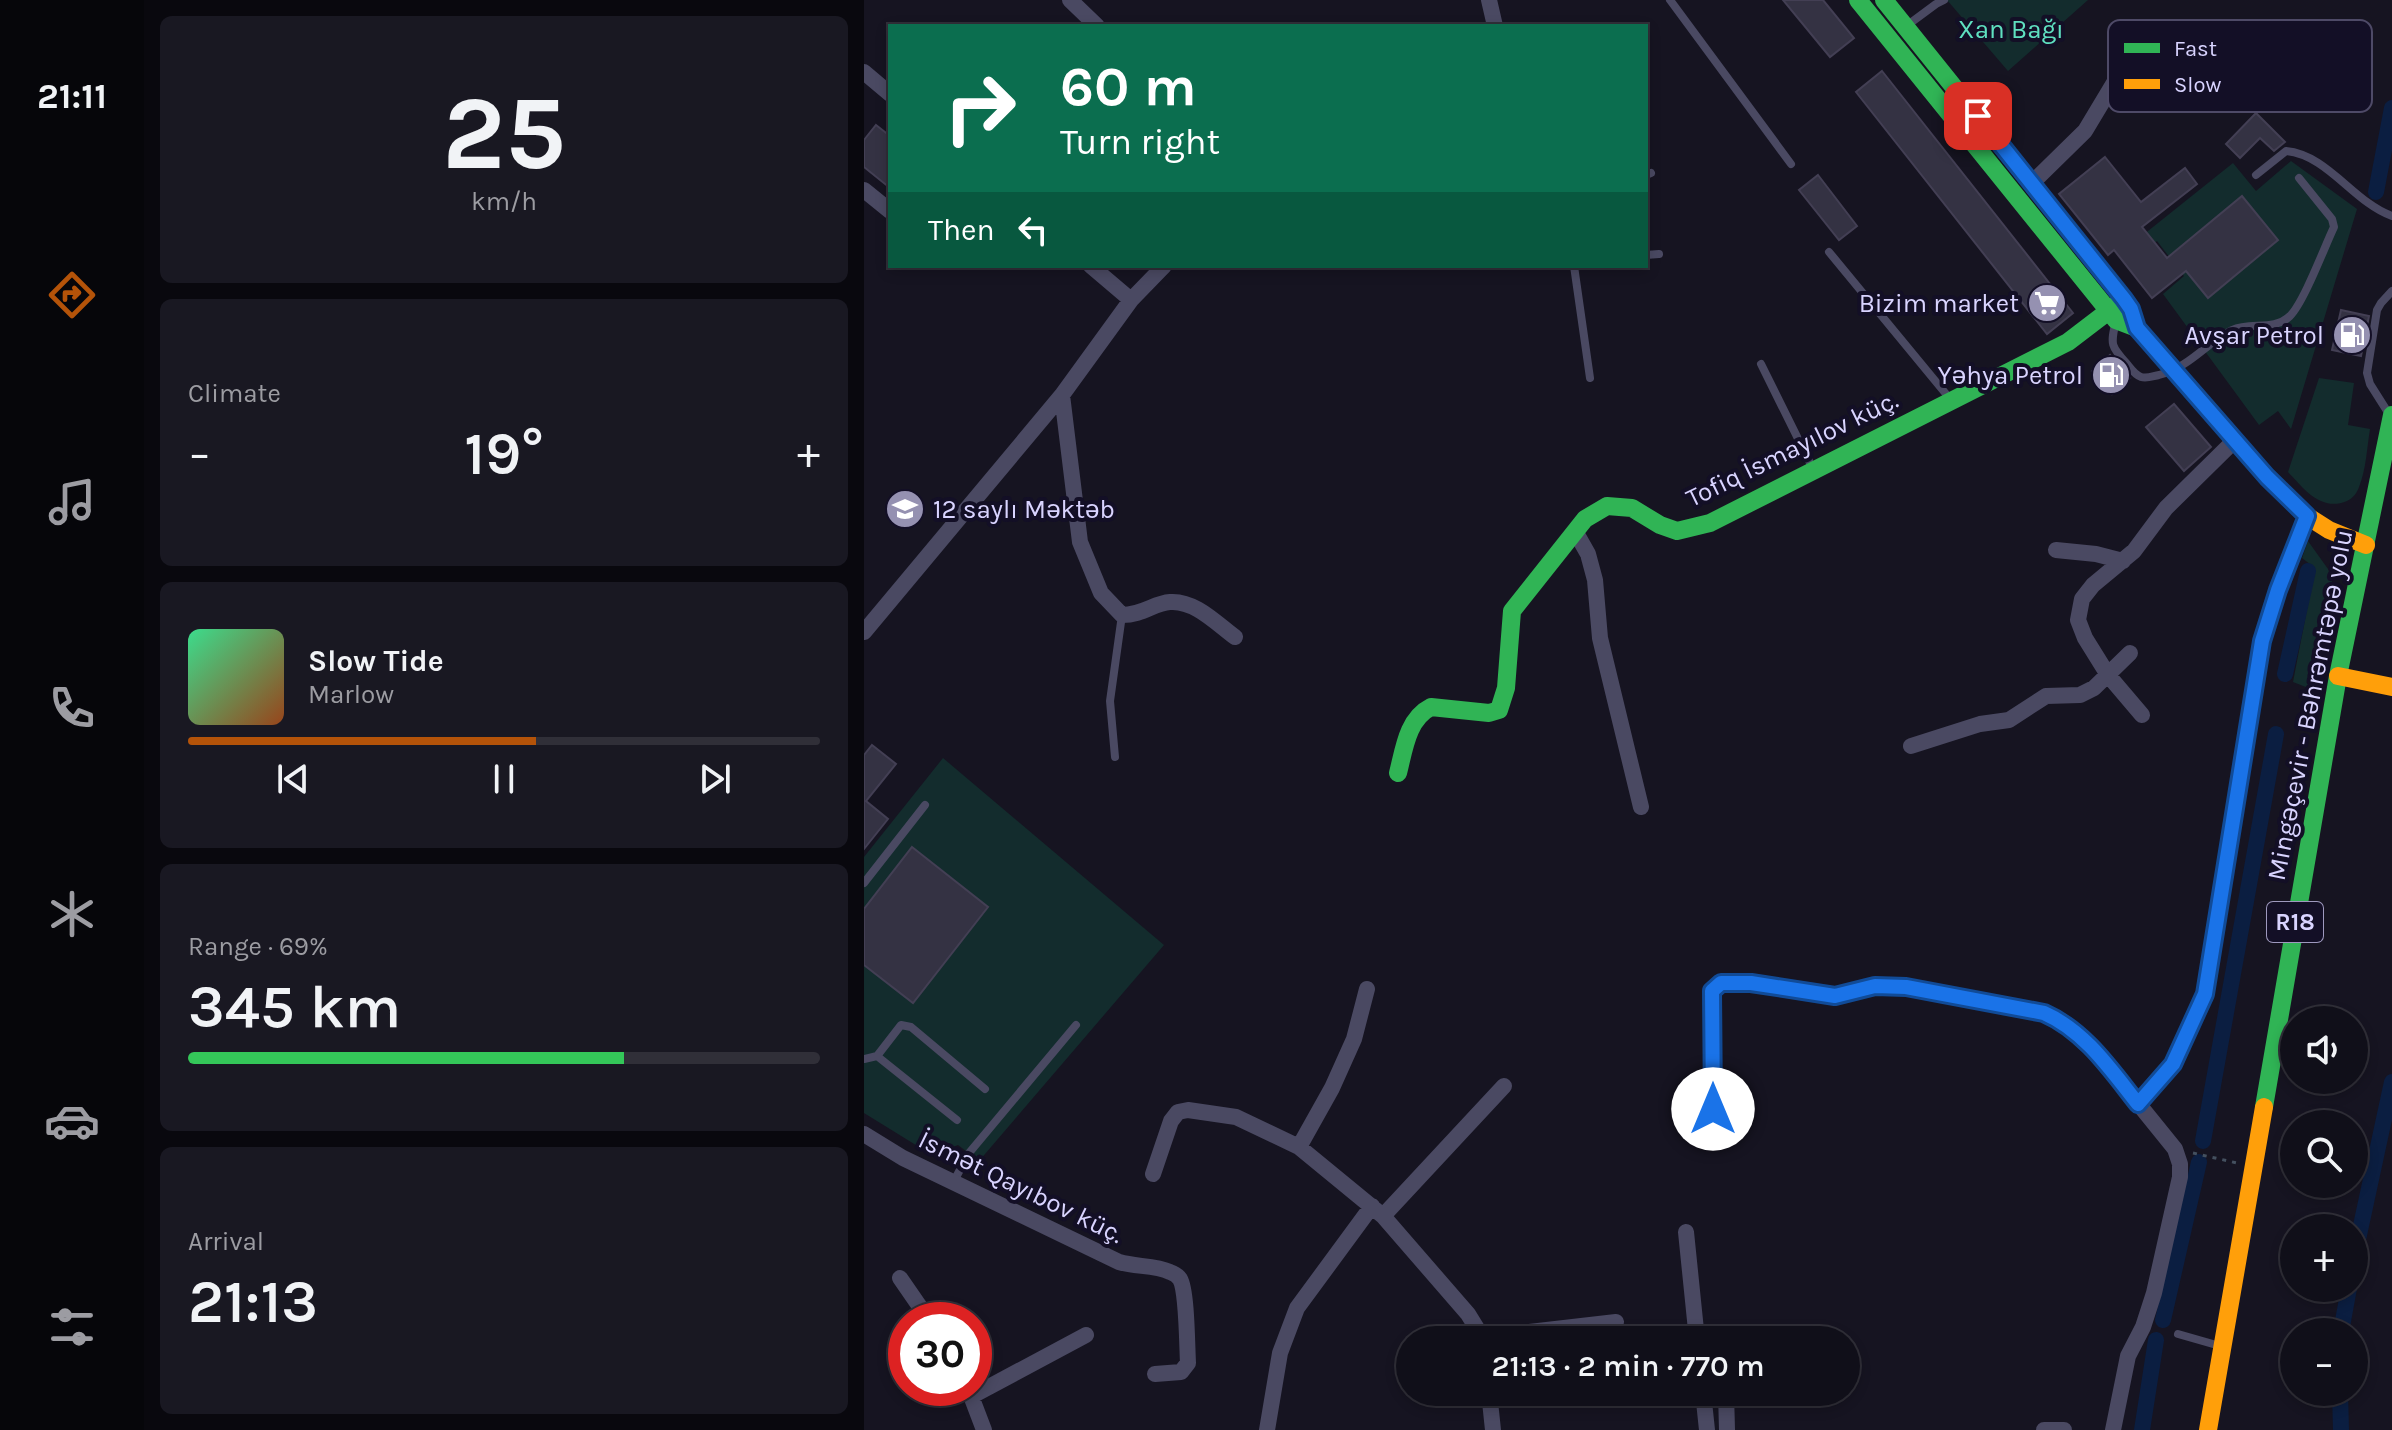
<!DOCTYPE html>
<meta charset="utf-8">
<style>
body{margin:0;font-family:Karla,sans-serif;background:#191822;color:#f1f3f6;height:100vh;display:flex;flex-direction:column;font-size:30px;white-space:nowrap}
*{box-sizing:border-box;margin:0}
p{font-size:26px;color:#9c9ca2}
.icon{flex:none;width:44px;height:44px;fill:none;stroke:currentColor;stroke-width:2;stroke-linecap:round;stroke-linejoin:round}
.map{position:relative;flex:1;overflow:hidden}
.details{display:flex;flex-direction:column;gap:16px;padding:16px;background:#09080e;width:720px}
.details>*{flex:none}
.guide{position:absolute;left:24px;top:24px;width:760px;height:244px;border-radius:0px;box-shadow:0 4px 12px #0003,0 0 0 2px #302f38;background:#0b6e4f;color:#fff;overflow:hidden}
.fabs{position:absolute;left:1416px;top:1006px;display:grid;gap:16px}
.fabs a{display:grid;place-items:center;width:88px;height:88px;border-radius:50%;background:#100f19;box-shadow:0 4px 12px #0003,0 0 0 2px #302f38;font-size:40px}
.speed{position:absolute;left:24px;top:1302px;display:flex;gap:16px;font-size:40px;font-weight:700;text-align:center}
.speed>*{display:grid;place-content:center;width:104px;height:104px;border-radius:50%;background:#100f19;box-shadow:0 4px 12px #0003,0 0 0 2px #302f38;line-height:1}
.speed .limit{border:12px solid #d22;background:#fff;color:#111}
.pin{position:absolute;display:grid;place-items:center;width:68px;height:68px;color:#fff;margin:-34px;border-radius:16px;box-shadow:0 4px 12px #0006}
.me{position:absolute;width:88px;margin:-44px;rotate:0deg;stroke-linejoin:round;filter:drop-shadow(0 0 6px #0008)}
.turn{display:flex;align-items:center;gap:28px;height:168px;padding:0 40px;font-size:36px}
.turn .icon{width:104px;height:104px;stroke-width:2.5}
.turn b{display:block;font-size:56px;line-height:68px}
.then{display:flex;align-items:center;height:76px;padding:0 40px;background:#0003;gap:16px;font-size:30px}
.big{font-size:60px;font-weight:600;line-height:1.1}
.details .card{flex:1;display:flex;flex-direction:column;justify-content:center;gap:12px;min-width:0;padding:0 28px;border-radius:12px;background:#191822}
.details .dial{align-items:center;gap:0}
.dial b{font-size:104px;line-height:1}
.song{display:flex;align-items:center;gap:24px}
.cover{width:96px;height:96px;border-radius:12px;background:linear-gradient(135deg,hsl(150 70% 55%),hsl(20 70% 35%))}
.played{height:8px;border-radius:4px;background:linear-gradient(90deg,#b45309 55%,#302f38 55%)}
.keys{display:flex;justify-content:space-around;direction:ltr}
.heat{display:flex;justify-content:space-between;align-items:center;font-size:44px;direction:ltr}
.charge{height:12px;border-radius:6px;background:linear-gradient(90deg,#34c759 69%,#302f38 0)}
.trip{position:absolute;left:532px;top:1326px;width:464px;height:80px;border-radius:40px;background:#100f19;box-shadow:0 4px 12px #0003,0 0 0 2px #302f38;font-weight:600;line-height:80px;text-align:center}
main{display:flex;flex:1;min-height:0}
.dock{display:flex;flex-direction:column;width:144px;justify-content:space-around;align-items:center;background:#06060a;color:#9c9ca2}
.dock .icon{width:56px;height:56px}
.dock .active{color:#b45309}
.dock b{font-size:36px;color:#f1f3f6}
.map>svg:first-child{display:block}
</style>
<main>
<nav class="dock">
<b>21:11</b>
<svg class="icon active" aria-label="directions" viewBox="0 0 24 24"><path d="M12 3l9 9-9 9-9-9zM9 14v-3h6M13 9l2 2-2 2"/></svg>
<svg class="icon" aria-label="music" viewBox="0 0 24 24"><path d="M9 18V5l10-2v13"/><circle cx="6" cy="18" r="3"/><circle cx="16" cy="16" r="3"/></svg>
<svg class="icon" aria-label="phone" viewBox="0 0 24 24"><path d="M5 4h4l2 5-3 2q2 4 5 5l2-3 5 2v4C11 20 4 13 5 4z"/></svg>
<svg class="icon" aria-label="climate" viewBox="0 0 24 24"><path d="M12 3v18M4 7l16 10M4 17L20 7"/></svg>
<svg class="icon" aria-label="car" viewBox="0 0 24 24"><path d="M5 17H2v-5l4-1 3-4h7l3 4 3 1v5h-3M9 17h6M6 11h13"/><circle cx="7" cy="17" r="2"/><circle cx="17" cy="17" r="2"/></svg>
<svg class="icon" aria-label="filters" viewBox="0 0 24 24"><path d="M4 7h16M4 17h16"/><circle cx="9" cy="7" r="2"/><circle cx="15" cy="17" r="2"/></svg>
</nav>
<section class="details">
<div class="card dial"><b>25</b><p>km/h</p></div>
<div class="card"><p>Climate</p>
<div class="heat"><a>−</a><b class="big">19°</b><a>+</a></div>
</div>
<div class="card">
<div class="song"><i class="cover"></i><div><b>Slow Tide</b><p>Marlow</p></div></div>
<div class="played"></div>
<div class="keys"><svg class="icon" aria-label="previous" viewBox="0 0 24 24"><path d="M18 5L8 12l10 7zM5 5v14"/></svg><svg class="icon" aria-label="pause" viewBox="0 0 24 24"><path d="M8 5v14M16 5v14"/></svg><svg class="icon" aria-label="next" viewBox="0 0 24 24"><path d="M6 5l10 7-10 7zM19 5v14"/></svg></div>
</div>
<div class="card"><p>Range · 69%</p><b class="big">345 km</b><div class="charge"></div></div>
<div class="card"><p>Arrival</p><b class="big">21:13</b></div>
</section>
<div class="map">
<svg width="1528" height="1430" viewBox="0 0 1528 1430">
<rect width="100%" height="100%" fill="#161421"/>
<path fill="#132c2d" d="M1083 0H1224L1144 71Z
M1427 161 1493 209 1427 429 1414 411 1395 425 1299 294 1320 276 1293 241 1267 261 1259 251 1369 163 1392 191Z
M1455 378 1490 383 1484 425 1506 429C1503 447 1502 470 1495 487 1493 493 1489 498 1483 501 1457 512 1440 489 1424 472Z
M1444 541 1464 569 1474 600 1457 693 1429 682 1451 568 1438 558Z
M79 758 300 945 115 1161 94 1145 68 1155 0 1113V857Z"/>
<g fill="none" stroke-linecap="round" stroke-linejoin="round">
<path stroke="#0b1e41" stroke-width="16" d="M1512 192 1528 108
M1421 674 1444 571
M1339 1141 1412 734
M1490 1258 1528 1082
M1299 1320 1335 1162
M1477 1332 1485 1288
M1476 1392 1477 1430
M1278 1430 1292 1340"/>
</g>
<path fill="#343243" stroke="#433f54" stroke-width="2" d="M919 0H959L990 38 966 57Z
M1018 71 1209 313 1183 334 992 92Z
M1392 113 1421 142 1410 151 1396 138 1376 158 1362 144Z
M12 125 26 136V188L0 167V140Z
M1241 157 1277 202 1321 168 1333 184 1278 227 1303 258 1378 196 1414 240 1344 298 1322 271 1288 298 1250 250 1244 255 1195 194Z
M954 175 993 226 975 240 935 190Z
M1477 310 1505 316 1497 356 1468 350Z
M1246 355 1266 378 1248 394 1228 371Z
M1310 404 1347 447 1320 471 1282 427Z
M8 745 32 764 2 801 24 819 0 849V755Z
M48 847 124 907 49 1003 0 965V909Z"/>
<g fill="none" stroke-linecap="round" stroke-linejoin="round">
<path stroke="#44505f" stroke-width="3" stroke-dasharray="4 6" stroke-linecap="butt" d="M1329 1153 1373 1163"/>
<path stroke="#4a4962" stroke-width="8" d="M806 0 927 164
M1045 24 1072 4 1080 0
M782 175 787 173
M1392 175 1422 151C1464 155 1489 202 1528 216
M965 252 1087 400
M782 255 795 254
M573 266H574
M710 266 726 378
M1252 321C1246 345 1247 346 1263 364 1267 369 1271 375 1277 377 1283 379 1289 376 1295 375 1326 367 1341 344 1368 330 1387 321 1409 332 1426 316 1440 302 1460 248 1470 227L1468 219 1435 178
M897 364 949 469
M1525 414 1506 384 1503 373 1513 310 1517 303 1528 291
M251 757 246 701 258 615
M0 883 61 805
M13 1056 93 1120
M0 1059 13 1056 37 1025 47 1027 121 1089
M90 1181 105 1153 212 1025
M1314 1334 1356 1346"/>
<path stroke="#4a4962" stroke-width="16" d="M206 0 233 26
M625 0 631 26
M0 72 26 94
M1168 183 1221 131 1266 56
M0 190 26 211
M227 266 267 300
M300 266 267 300 198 395 216 542 237 593 258 615C279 615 290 603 306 602 331 600 353 624 371 637
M711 531 724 554 731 580 736 638 777 807
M1192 550 1232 554 1259 561
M0 632 198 395
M1278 715 1244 675 1221 638 1214 620 1218 599 1229 585 1270 551 1302 508 1371 440
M1047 746 1116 724 1145 720 1182 696 1216 695 1230 688 1266 653
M1274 1104 1309 1064 1341 994 1398 641 1414 590 1443 516
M849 1109 848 991 857 983H887L971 996 1011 986 1042 987 1180 1013 1198 1021 1217 1036 1239 1060 1311 1149 1316 1164V1177L1290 1293 1279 1327 1264 1356 1249 1430
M0 1134 39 1158 255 1262C271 1267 291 1265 306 1272 309 1273 314 1276 316 1279 323 1291 323 1346 324 1363L317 1372 291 1374
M435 1147 468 1088 490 1039 503 989
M289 1174 307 1121 314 1112 324 1110 372 1117 435 1147 519 1216 604 1314 620 1340
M519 1216 640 1086
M822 1232 833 1340
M36 1278 65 1320
M620 1337 752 1322
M104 1388 120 1430
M625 1392 629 1430
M839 1392 843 1430
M862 1392 863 1430
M108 1396 222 1335
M403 1430 416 1353 433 1308 508 1206
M1180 1430H1200"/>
<path stroke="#30b455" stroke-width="18" d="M994 0 1252 320 1273 328 1329 392
M1020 0 1260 299 1267 309 1273 328
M534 773C540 750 543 719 567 707L625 713 635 710 642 688 648 611 721 519 743 506 768 508 796 525 813 531 846 523 1204 342 1259 300
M1400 1107 1474 676 1528 415"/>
<path stroke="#ff9f0a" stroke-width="18" d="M1329 392 1403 477 1443 516 1465 530 1502 545
M1474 676 1528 687
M1344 1430 1400 1107"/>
</g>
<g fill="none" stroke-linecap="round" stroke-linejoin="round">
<g stroke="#114b97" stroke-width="20">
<path id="route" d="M849 1109 848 991 857 983H887L971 996 1011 986 1042 987 1180 1013C1221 1031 1247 1070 1274 1104L1309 1064 1341 994 1398 641 1414 590 1443 516 1403 477 1273 328 1267 309 1260 299 1114 116"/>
</g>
<use href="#route" stroke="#1a73e8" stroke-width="14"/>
</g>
<defs>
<g id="supermarket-disc" transform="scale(2)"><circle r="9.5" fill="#9591b1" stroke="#130f26"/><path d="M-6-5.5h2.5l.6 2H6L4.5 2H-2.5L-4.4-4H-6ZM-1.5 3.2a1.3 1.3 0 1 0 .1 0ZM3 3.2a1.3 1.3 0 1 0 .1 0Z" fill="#fff"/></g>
<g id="fuel-disc" transform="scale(2)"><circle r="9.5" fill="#9591b1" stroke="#130f26"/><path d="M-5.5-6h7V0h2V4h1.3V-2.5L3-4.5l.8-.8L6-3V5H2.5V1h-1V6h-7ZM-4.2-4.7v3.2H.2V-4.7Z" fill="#fff"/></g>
<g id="school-disc" transform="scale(2)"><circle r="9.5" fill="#9591b1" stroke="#130f26"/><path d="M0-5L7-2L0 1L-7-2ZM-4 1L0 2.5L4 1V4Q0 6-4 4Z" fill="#fff"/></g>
</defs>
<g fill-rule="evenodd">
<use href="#supermarket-disc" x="1183" y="303"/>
<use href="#fuel-disc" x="1488" y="335"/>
<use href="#fuel-disc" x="1247" y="375"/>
<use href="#school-disc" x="41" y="509"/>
</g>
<g text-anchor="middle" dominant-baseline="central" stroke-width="8" stroke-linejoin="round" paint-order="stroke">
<rect fill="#130f26" stroke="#9e99be" stroke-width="2" x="1403" y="902" width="56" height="40" rx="6"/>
<g font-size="24" font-weight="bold" fill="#d9d4ff">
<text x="1431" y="922">R18</text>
</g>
<g font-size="26" fill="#5fe0c0" stroke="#130f26">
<text x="1147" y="29">Xan Bağı</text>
</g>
<g font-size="26" fill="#d9d4ff" stroke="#130f26" text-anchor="end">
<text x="1155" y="303">Bizim market</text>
<text x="1460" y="335">Avşar Petrol</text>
<text x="1219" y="375">Yəhya Petrol</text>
<text x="69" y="509" text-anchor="start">12 saylı Məktəb</text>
</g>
<g font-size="26" fill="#d9d4ff" stroke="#130f26">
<text transform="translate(928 449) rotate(-26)">Tofiq İsmayılov küç.</text>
<text transform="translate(1446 705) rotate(-79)">Mingəçevir - Bəhrəmtəpə yolu</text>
<text transform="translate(157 1187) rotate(26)">İsmət Qayıbov küç.</text>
</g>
</g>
<rect x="1244" y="20" width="264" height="92" rx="12" fill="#130f26" stroke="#4e4a67" stroke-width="2"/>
<rect x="1260" y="43" width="36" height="10" fill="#30b455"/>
<rect x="1260" y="79" width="36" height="10" fill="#ff9f0a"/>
<g font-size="22" fill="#d9d4ff">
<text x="1310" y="56">Fast</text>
<text x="1310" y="92">Slow</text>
</g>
</svg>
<div class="fabs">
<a><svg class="icon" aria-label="sound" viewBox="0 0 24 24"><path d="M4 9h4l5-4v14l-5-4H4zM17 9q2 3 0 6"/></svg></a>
<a><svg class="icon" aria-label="search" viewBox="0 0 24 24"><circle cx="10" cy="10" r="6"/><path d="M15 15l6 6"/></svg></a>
<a>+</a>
<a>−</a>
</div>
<div class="speed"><div class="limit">30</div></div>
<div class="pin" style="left:1114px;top:116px;background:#d93025"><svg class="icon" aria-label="arrive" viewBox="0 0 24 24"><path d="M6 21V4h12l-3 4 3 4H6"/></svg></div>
<svg class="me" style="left:849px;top:1109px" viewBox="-20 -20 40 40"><circle r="19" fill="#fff"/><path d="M0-13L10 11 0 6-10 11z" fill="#1a73e8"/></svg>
<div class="trip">21:13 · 2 min · 770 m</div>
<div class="guide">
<div class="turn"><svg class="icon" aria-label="right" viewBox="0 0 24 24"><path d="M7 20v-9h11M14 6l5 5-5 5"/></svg><div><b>60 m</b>Turn right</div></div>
<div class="then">Then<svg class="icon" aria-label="left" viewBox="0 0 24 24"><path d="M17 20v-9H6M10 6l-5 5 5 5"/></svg></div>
</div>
</div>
</main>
